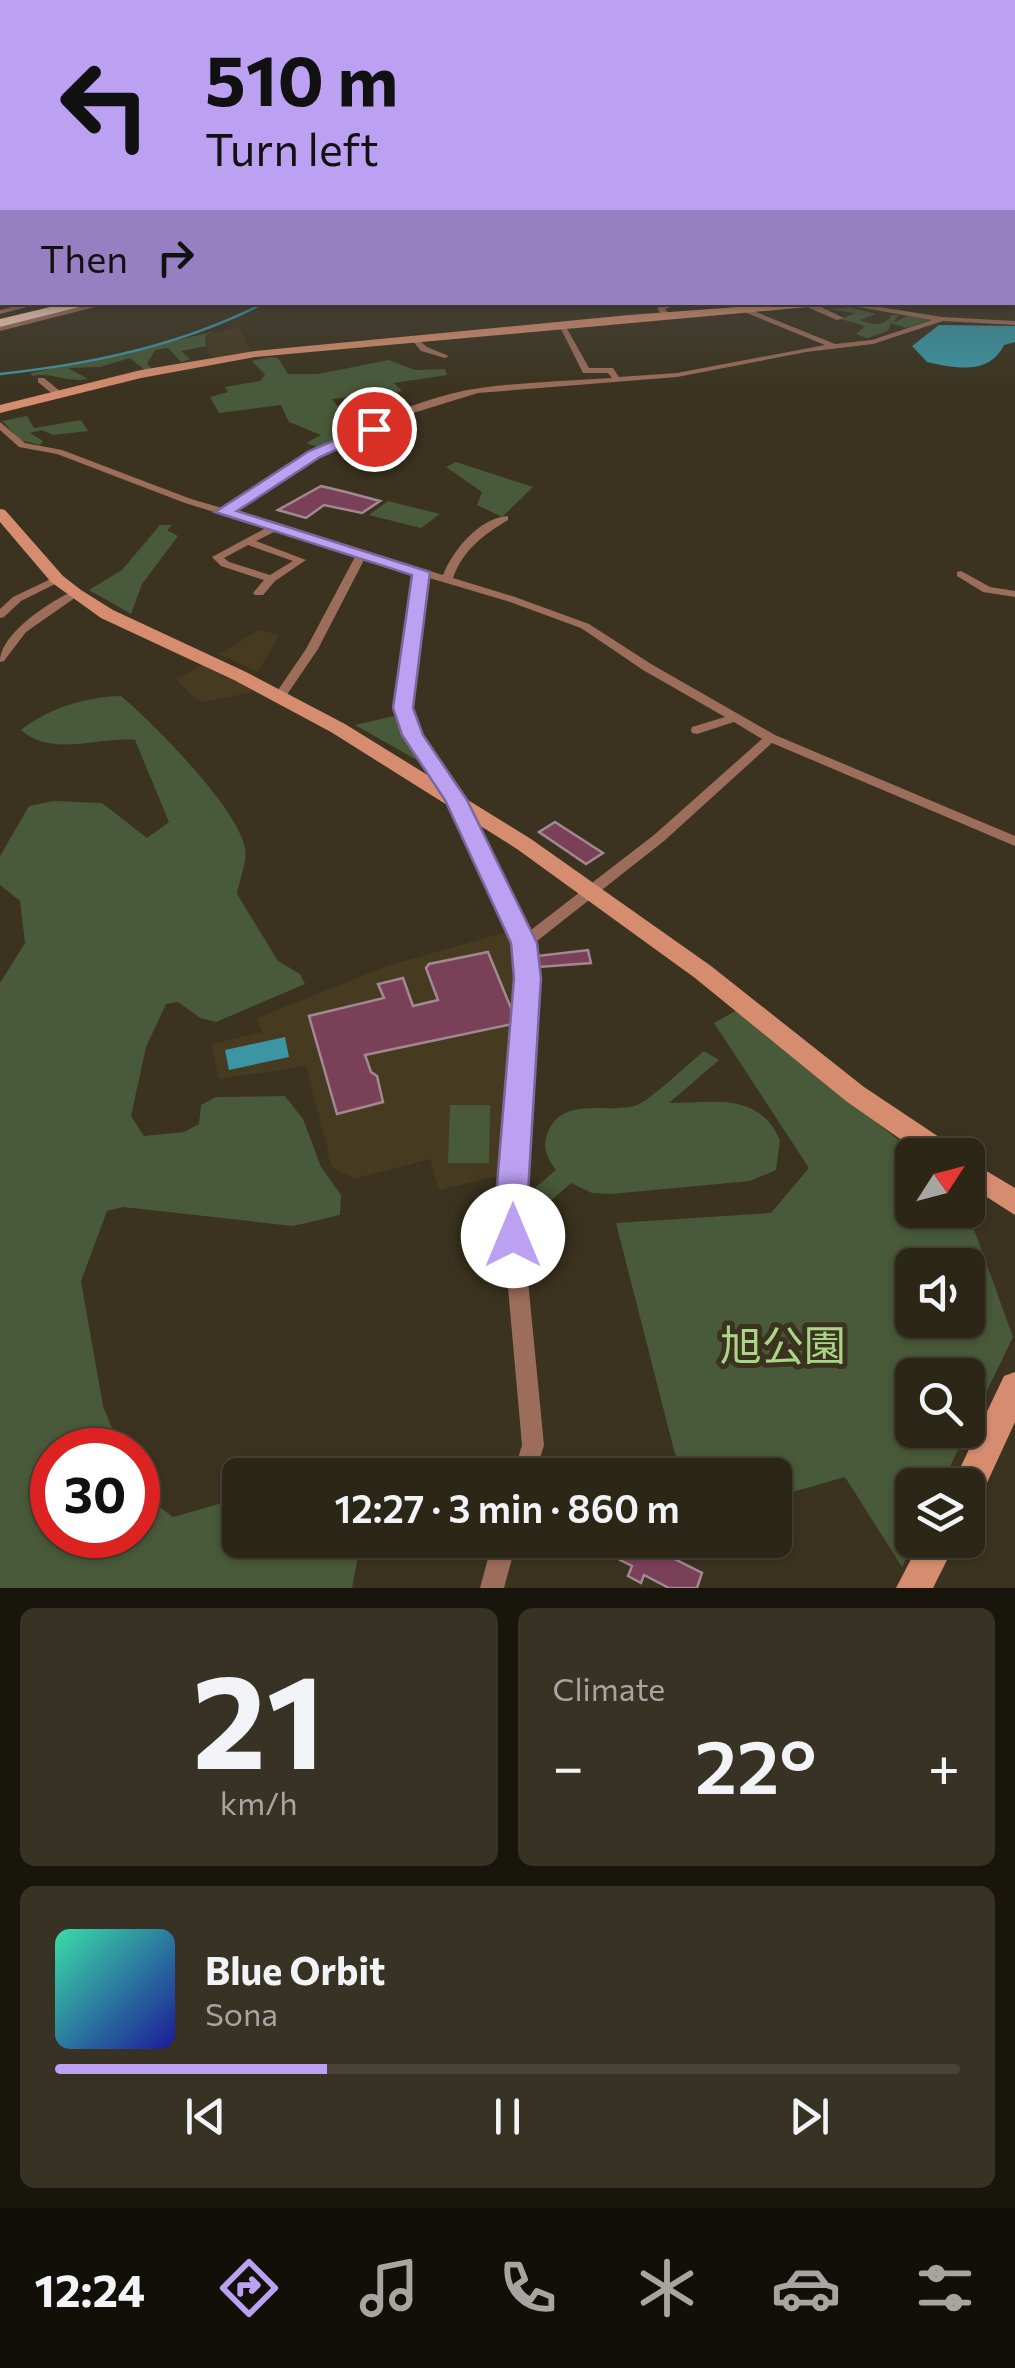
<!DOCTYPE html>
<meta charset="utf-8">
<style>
body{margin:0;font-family:Commissioner,"Noto Sans JP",sans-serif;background:#383224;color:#f1f3f6;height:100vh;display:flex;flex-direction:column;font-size:38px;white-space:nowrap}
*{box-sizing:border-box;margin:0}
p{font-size:32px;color:#a6a5a1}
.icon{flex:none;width:55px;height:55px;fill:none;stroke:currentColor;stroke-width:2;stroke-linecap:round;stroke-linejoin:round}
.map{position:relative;height:1588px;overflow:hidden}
.sheet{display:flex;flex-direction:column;gap:20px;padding:20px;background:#18150d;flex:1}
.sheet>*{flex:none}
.banner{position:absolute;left:0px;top:0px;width:1015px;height:305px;box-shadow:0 2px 8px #0004,0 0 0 2px #484336;background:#bca0f2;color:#111;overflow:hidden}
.needle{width:65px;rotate:54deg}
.controls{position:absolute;left:895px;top:1138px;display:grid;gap:20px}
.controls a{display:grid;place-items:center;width:90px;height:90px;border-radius:15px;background:#2c2617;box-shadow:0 2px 8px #0004,0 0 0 2px #484336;font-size:50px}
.speed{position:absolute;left:30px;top:1428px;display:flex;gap:20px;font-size:50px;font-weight:700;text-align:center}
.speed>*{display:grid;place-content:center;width:130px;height:130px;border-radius:50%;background:#2c2617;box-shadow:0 2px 8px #0004,0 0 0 2px #484336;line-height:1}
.speed .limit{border:15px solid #d22;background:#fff;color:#111}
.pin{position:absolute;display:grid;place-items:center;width:85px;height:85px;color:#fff;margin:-42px;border:5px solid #fff;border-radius:50%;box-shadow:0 2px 10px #0007}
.me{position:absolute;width:110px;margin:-55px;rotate:0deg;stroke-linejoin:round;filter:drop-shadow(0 0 8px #0008)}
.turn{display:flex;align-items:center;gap:35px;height:210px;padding:0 40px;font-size:45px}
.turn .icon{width:130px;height:130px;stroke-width:2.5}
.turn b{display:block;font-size:70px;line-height:85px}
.then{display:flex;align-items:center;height:95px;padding:0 40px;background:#0003;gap:20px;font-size:38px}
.big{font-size:75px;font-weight:600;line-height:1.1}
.sheet .tile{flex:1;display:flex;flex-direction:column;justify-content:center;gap:15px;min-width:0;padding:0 35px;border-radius:15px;background:#383224}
.sheet .dial{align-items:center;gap:0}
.dial b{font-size:130px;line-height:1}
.song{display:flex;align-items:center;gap:30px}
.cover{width:120px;height:120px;border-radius:15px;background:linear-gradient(135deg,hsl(160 70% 55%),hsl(240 70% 35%))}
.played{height:10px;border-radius:5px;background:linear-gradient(90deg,#bca0f2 30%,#484336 30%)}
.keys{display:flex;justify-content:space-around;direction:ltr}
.heat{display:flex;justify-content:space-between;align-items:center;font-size:55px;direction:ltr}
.sheet .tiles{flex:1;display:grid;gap:20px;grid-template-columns:1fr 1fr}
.tile:last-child{grid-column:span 2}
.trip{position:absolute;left:222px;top:1458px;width:570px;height:100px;border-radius:15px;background:#2c2617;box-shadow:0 2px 8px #0004,0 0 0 2px #484336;font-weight:600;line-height:100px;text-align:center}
.tabs{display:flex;height:160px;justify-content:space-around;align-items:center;background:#120f09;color:#a6a5a1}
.tabs .icon{width:70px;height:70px}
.tabs .current{color:#bca0f2}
.tabs b{font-size:45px;color:#f1f3f6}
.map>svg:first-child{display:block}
</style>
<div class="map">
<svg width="1015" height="1588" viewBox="0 0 1015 1588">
<rect width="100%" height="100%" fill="#3b331f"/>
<path fill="#463b21" d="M239 326 251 353 215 359 209 354 206 336Z
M259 630 279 635 258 672 218 654Z
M203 665 258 691 204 702 196 699 176 679Z
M507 932 518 956 502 1175 439 1190 430 1159 354 1179 332 1167 306 1066 219 1079 211 1044 262 1032 257 1018 387 966Z"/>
<path fill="#485a3a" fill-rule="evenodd" d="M851 307 876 314 860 320C873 326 886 326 891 315H899L893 323 907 316 930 320 906 328 891 323 888 331 867 338 856 334 865 326 841 319 856 313 824 309Z
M213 332 205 336 206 346 181 351 190 359 181 362 168 348 155 350 147 364 152 369 146 371 130 358 100 367 68 368 88 379C65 383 54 372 32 376L31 373 123 353 128 357 124 352Z
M270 357 278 358 288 374H318L389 360 415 370 445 369 447 375 394 383 402 391 332 399 358 433 320 448 306 443 321 435 289 422 281 405 219 413 210 397 228 392 225 387 260 381 265 375 252 361Z
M27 416 34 428 81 420 88 431 53 435 42 430 30 433 43 441 40 445 20 440 2 421Z
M456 462 533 487 502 517 477 505 482 492 446 467Z
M388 501 440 514 421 528 369 515Z
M160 525H172L167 530 178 536 142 584 131 614 89 590 122 570Z
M121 696C154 724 237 807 245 848 248 860 239 881 237 894L278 961 300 974 305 984 216 1022 200 1018 178 1002 166 1004 146 1047 131 1116 144 1136 184 1132 199 1124 201 1105 216 1097 285 1096 303 1119 321 1167 341 1195 340 1215 293 1226 123 1207 107 1211 81 1281 103 1406 121 1450H52V1535H138V1491L173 1517 240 1498V1540H361L352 1588H0V983L25 943 20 901 0 885V856L29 806 53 801 102 803 147 838 169 822 135 740C99 736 52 758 21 730 49 708 85 697 121 696Z
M394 716 424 764 355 725Z
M737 1010 917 1155H912V1210H967L1013 1337 941 1485H912L915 1540 902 1567 845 1477 775 1497V1475H687L675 1454 616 1223 771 1213 809 1168 714 1023ZM912 1265H968V1320H912ZM912 1375H968V1430H912Z
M704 1051 719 1060 669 1103C714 1103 758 1091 780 1140L776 1170 750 1181 611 1194 592 1193 571 1183 545 1206 525 1209 522 1199 556 1170C548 1159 542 1149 547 1135 560 1094 609 1115 637 1105 652 1099 690 1062 704 1051Z
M450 1105H490L489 1163H448Z"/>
<path fill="#3c95a3" d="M939 325 1015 326V342L1004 345C989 376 954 368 927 362L912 346Z
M285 1037 289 1057 229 1070 225 1050Z"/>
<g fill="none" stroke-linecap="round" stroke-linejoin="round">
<path stroke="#3c95a3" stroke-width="2.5" d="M0 374C92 364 183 345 266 302"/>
</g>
<path fill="#7a4058" stroke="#a28891" stroke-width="2.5" d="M321 486 346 492 380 501 362 513 324 505 306 518 278 510Z
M555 822 603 853 586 864 539 832Z
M588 950 591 963 539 967 537 956Z
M488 952 513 1013 512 1024 365 1055 371 1072 377 1076 383 1102 337 1114 309 1016 384 998 378 984 403 978 413 1006 438 1000 426 968 429 964Z
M628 1540H637L702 1573 697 1588H669L644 1575 641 1583 628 1576 632 1566 620 1560Z"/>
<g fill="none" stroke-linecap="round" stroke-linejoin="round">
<path fill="#9c6d5b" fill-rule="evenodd" d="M0 229H2V233H0Z
M32 302H47L0 314V310Z
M101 302H115L0 331V327Z
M672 302H685L665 309 670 315 663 317 657 308Z
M720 302H731L835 344 872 340 932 320 829 302H849L942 317 1015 321V325L943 321 873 344 806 352 677 377 478 393 413 413 348 442 286 476 231 511 443 575C453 550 479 518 508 516V520C483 535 463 550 453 578L515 597 589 624 651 664 775 735 1015 836V846L772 743 664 841 532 945 536 978 521 1209 544 1445 535 1475H513L522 1445 501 1209 520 978 516 943 449 800 406 735 397 708 415 573 365 558 318 649 284 699H276L274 696 306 649 356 555 276 531 256 541 306 560 275 581 263 595H255L253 593 264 580 221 566 212 557 266 528 185 503 57 454 19 447 0 430V422L25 443 62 450 191 499 222 508C294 462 394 400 480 388 524 382 568 381 612 378L608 373H583L558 323 565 325 589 368H613L619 377 677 373 825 345ZM248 545 293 561 270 575 229 562 224 558ZM426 577 507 601 581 628 643 670 725 717 692 727 691 730 692 733 697 734 734 722 762 739 654 835 527 933 463 800 418 735 409 708Z
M809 304H815L844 318 837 320 809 308Z
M415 337 427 347 449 356 445 358 421 351 411 339Z
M38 378H44L61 392V396H55L38 382Z
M961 571 990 587 1015 591V597L983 592 957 576V572Z
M57 576 61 577V581L21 601 4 617 0 618V609L13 597Z
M75 590 79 591V595L26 632 4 661 0 662C0 633 51 601 75 590Z
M493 1540H517L504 1588H480Z"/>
<path fill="#d68d6f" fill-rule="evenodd" d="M1012 211 1015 212V219L1012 218Z
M1012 274H1015V280H1012Z
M806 302H864L255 357 141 378 0 413V405L141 370 255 351 629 315Z
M0 509 5 510 63 576 81 590 113 610 246 672 345 724 531 839 711 966 864 1087 954 1147 957 1155H923L846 1101 695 978 517 849 331 732 234 680 101 618 51 582 0 522Z
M968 1160 1015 1188V1215L968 1185Z
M1015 1372V1422L980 1498 968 1503V1485H952L1004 1376Z
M921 1540H957L933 1588H896Z"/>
<path fill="#f7ab8c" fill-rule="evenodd" d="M1012 178 1015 179V185L1012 184Z"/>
<path fill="#fed0bd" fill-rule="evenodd" d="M71 302H100L0 327V319Z"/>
</g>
<linearGradient id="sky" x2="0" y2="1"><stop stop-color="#201c11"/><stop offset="0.44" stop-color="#4f504d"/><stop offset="1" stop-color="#4f504d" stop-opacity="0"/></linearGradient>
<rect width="1015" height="395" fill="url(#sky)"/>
<path fill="#bca0f2" stroke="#7a689d" stroke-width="2.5" d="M369 426 381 429 320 457 237 511 430 572 413 708 423 735 467 800 537 943 541 978 527 1209 529 1236 524 1246 513 1250 502 1246 495 1209 514 978 511 943 445 800 402 735 393 708 412 575 215 512 309 451Z"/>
<g text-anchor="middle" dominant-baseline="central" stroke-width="10" stroke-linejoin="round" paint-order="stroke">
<g font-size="42" fill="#a9d687" stroke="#3b331f">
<text x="783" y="1344">旭公園</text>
</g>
</g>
</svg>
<div class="controls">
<a><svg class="needle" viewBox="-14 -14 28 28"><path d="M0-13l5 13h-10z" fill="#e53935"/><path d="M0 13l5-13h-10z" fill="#a6a5a1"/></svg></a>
<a><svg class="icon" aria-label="sound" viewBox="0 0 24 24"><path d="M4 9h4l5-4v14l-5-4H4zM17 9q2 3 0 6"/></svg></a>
<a><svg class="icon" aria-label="search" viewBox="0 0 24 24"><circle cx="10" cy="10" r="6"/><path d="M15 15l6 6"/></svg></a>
<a><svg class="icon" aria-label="layers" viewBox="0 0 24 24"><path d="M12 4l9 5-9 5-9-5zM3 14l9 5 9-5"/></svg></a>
</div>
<div class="speed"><div class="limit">30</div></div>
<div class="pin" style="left:374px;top:429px;background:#d93025"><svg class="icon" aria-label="arrive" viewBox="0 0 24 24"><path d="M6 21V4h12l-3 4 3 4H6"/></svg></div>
<svg class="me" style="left:513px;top:1236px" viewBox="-20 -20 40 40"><circle r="19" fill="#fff"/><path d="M0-13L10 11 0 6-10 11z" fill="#bca0f2"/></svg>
<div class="trip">12:27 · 3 min · 860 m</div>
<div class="banner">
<div class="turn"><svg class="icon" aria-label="left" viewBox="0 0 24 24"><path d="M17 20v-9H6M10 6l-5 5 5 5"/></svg><div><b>510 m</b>Turn left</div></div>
<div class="then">Then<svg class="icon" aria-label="right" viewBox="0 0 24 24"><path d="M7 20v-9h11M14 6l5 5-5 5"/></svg></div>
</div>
</div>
<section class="sheet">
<div class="tiles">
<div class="tile dial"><b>21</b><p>km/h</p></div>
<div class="tile"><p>Climate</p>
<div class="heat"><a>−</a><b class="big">22°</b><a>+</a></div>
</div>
<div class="tile">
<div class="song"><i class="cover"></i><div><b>Blue Orbit</b><p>Sona</p></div></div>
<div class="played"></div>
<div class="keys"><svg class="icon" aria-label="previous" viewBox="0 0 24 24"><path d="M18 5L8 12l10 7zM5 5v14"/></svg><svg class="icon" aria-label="pause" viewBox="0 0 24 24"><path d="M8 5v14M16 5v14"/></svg><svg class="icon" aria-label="next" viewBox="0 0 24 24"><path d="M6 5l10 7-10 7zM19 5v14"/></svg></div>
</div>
</div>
</section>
<nav class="tabs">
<b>12:24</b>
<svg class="icon current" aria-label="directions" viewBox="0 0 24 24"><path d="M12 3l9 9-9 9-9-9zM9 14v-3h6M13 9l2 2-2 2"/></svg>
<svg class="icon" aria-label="music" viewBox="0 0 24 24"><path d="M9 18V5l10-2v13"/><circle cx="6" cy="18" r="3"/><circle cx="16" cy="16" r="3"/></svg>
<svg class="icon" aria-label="phone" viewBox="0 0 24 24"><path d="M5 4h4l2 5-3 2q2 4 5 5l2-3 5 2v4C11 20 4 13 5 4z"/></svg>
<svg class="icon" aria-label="climate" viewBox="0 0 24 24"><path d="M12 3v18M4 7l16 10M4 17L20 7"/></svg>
<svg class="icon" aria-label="car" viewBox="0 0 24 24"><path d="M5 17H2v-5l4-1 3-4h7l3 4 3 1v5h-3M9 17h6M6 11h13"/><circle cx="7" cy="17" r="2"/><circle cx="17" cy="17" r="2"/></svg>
<svg class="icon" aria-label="filters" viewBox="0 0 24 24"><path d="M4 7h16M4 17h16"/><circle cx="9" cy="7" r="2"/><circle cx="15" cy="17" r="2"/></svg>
</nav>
